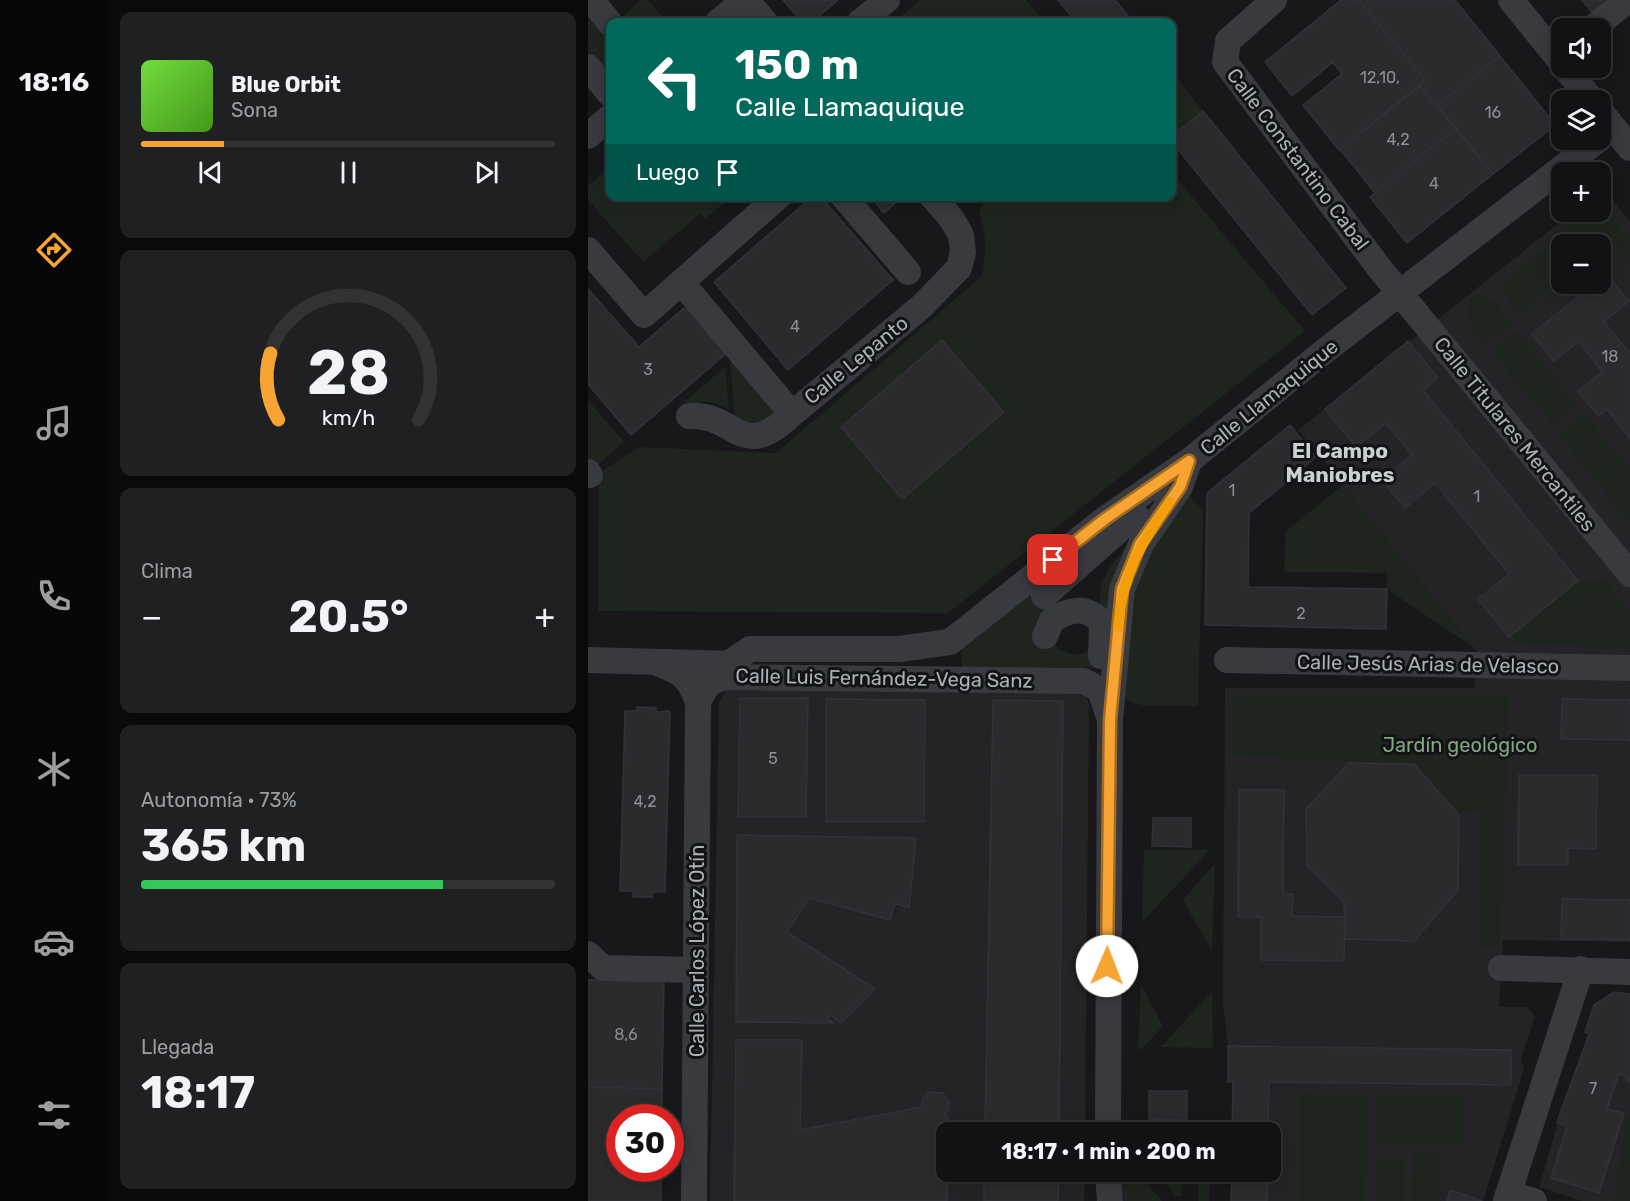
<!DOCTYPE html>
<html lang="es">
<meta charset="utf-8">
<style>
body{margin:0;font-family:Rubik,sans-serif;background:#1f2022;color:#f1f3f6;height:100vh;display:flex;flex-direction:column;font-size:22px;white-space:nowrap}
*{box-sizing:border-box;margin:0}
p{font-size:20px;color:#9c9ea0}
.icon{flex:none;width:33px;height:33px;fill:none;stroke:currentColor;stroke-width:2;stroke-linecap:round;stroke-linejoin:round}
.map{position:relative;flex:1;overflow:hidden}
.side{display:flex;flex-direction:column;gap:12px;padding:12px;background:#0a0a0b;width:480px}
.side>*{flex:none}
.guide{position:absolute;left:18px;top:18px;width:570px;height:183px;border-radius:12px;box-shadow:0 3px 15px #0003,0 0 0 2px #313234;background:#00695c;color:#fff;overflow:hidden}
.fabs{position:absolute;left:963px;top:18px;display:grid;gap:12px}
.fabs a{display:grid;place-items:center;width:60px;height:60px;border-radius:12px;background:#121214;box-shadow:0 3px 15px #0003,0 0 0 2px #313234;font-size:30px}
.speed{position:absolute;left:18px;top:1104px;display:flex;gap:12px;font-size:30px;font-weight:700;text-align:center}
.speed>*{display:grid;place-content:center;width:78px;height:78px;border-radius:50%;background:#121214;box-shadow:0 3px 15px #0003,0 0 0 2px #313234;line-height:1}
.speed .limit{border:9px solid #d22;background:#fff;color:#111}
.pin{position:absolute;display:grid;place-items:center;width:51px;height:51px;color:#fff;margin:-26px;border-radius:12px;box-shadow:0 3px 9px #0006}
.me{position:absolute;width:66px;margin:-33px;rotate:1deg;stroke-linejoin:round;filter:drop-shadow(0 0 4px #0008)}
.turn{display:flex;align-items:center;gap:21px;height:126px;padding:0 30px;font-size:27px}
.turn .icon{width:78px;height:78px;stroke-width:2.5}
.turn b{display:block;font-size:42px;line-height:51px}
.then{display:flex;align-items:center;height:57px;padding:0 30px;background:#0003;gap:12px;font-size:22px}
.big{font-size:45px;font-weight:700;line-height:1.1}
.side .tile{flex:1;display:flex;flex-direction:column;justify-content:center;gap:9px;min-width:0;padding:0 21px;border-radius:12px;background:#1f2022}
.side .dial{align-items:center;gap:0}
.dial svg{height:156px;overflow:visible;fill:none;stroke:#313234;stroke-width:7;stroke-linecap:round;text-anchor:middle}
.dial text{fill:#f1f3f6;stroke:none}
.song{display:flex;align-items:center;gap:18px}
.cover{width:72px;height:72px;border-radius:9px;background:linear-gradient(135deg,hsl(100 70% 55%),hsl(100 70% 35%))}
.played{height:6px;border-radius:3px;background:linear-gradient(90deg,#f7a433 20%,#313234 20%)}
.keys{display:flex;justify-content:space-around;direction:ltr}
.heat{display:flex;justify-content:space-between;align-items:center;font-size:33px;direction:ltr}
.charge{height:9px;border-radius:4px;background:linear-gradient(90deg,#34c759 73%,#313234 0)}
.trip{position:absolute;left:348px;top:1122px;width:345px;height:60px;border-radius:12px;background:#121214;box-shadow:0 3px 15px #0003,0 0 0 2px #313234;font-weight:700;line-height:60px;text-align:center}
main{display:flex;flex:1;min-height:0}
.menu{display:flex;flex-direction:column;width:108px;justify-content:space-around;align-items:center;background:#070708;color:#9c9ea0}
.menu .icon{width:42px;height:42px}
.menu .active{color:#f7a433}
.menu b{font-size:27px;color:#f1f3f6}
.map>svg:first-child{display:block}
</style>
<main>
<nav class="menu">
<b>18:16</b>
<svg class="icon active" aria-label="directions" viewBox="0 0 24 24"><path d="M12 3l9 9-9 9-9-9zM9 14v-3h6M13 9l2 2-2 2"/></svg>
<svg class="icon" aria-label="music" viewBox="0 0 24 24"><path d="M9 18V5l10-2v13"/><circle cx="6" cy="18" r="3"/><circle cx="16" cy="16" r="3"/></svg>
<svg class="icon" aria-label="phone" viewBox="0 0 24 24"><path d="M5 4h4l2 5-3 2q2 4 5 5l2-3 5 2v4C11 20 4 13 5 4z"/></svg>
<svg class="icon" aria-label="climate" viewBox="0 0 24 24"><path d="M12 3v18M4 7l16 10M4 17L20 7"/></svg>
<svg class="icon" aria-label="car" viewBox="0 0 24 24"><path d="M5 17H2v-5l4-1 3-4h7l3 4 3 1v5h-3M9 17h6M6 11h13"/><circle cx="7" cy="17" r="2"/><circle cx="17" cy="17" r="2"/></svg>
<svg class="icon" aria-label="filters" viewBox="0 0 24 24"><path d="M4 7h16M4 17h16"/><circle cx="9" cy="7" r="2"/><circle cx="15" cy="17" r="2"/></svg>
</nav>
<section class="side">
<div class="tile">
<div class="song"><i class="cover"></i><div><b>Blue Orbit</b><p>Sona</p></div></div>
<div class="played"></div>
<div class="keys"><svg class="icon" aria-label="previous" viewBox="0 0 24 24"><path d="M18 5L8 12l10 7zM5 5v14"/></svg><svg class="icon" aria-label="pause" viewBox="0 0 24 24"><path d="M8 5v14M16 5v14"/></svg><svg class="icon" aria-label="next" viewBox="0 0 24 24"><path d="M6 5l10 7-10 7zM19 5v14"/></svg></div>
</div>
<div class="tile dial"><svg viewBox="0 0 100 80">
<path d="M14 69A42 42 0 1 1 86 69"/>
<path d="M14 69A42 42 0 0 1 10 35" stroke="#f7a433"/>
<text x="50" y="56" font-size="32" font-weight="700">28</text>
<text x="50" y="72" font-size="11">km/h</text>
</svg></div>
<div class="tile"><p>Clima</p>
<div class="heat"><a>−</a><b class="big">20.5°</b><a>+</a></div>
</div>
<div class="tile"><p>Autonomía · 73%</p><b class="big">365 km</b><div class="charge"></div></div>
<div class="tile"><p>Llegada</p><b class="big">18:17</b></div>
</section>
<div class="map">
<svg width="1042" height="1201" viewBox="0 0 1042 1201">
<rect width="100%" height="100%" fill="#18181a"/>
<path fill="#242427" fill-rule="evenodd" d="M1015 188 1042 222V942L915 940 911 1007H939L947 1016 933 1059 936 1069 895 1201H643L644 1172H682V1132H644L645 1083 640 1082V1046L635 1002 637 688H886L890 653 710 430 985 212H1012ZM974 244H1012V284H974Z
M139 689 492 691 499 698 501 706 497 1132H358V1172H497L496 1201H122L131 701Z
M1026 992 1042 994V1201H994L951 1187 979 1092 981 1093 1001 1034 997 1032 1006 1005Z"/>
<path fill="#1d251e" d="M53 0H60L79 22H42L36 15Z
M332 0H438L457 22H307Z
M0 12 22 38V72L19 74 0 53Z
M584 71 615 111 584 136Z
M22 167V196L143 197 117 219 112 214 55 262 0 200V186Z
M584 173 717 331 360 613 10 611 11 473 51 447 188 453 394 276C398 253 399 235 391 212L397 202 394 197 584 196Z
M1013 205 1016 206 1042 239V265L1023 240 1013 248 1012 244H974L973 279 931 313 910 286 1002 212H1012Z
M892 292 901 303 905 300 924 323 898 344 883 326 884 321 879 315 881 301Z
M929 331 987 403 964 424 903 351Z
M145 361 187 413C173 424 162 426 147 417L142 363Z
M137 367 141 410C128 402 116 399 101 405L95 403Z
M0 400 36 442 5 469 0 463Z
M996 414 1042 471 1041 522 972 436Z
M755 485 885 647 799 589V573L696 572 698 531Z
M592 487 615 510 610 706H557L524 696 534 589Z
M544 540 524 614 513 610C508 576 524 565 544 540Z
M1016 579 1042 612V647L925 643 921 637 990 581 1009 582Z
M445 590 460 608 469 648 485 655 499 652 507 639 506 668 374 667 373 650Z
M921 696 912 947H891L894 809 871 815 826 764 645 755V698Z
M556 850H622L554 922Z
M627 863 624 952 595 900Z
M553 985 575 1026 553 1050 550 1048Z
M624 991 625 1048 573 1047Z
M712 1094 779 1095 777 1201H711Z
M874 1096 875 1145H790L789 1097Z
M1039 1116H1042V1201H1026Z
M825 1152H853L852 1201H824Z
M788 1159H817V1201H788Z
M533 1172H549L574 1201H536Z
M569 1172H595L593 1196H588Z
M610 1172H622L621 1201H610Z"/>
<path fill="#2b2b2e" stroke="#323236" stroke-width="1.5" d="M195 0H250L224 22H214Z
M470 0H527L545 22H488Z
M753 0H771L837 80 751 150 715 105 754 74 745 62 704 96 677 62Z
M771 0H867L912 56 849 106 832 86 837 80Z
M994 0H1025L1006 15Z
M912 56 961 117V130L905 174 849 106Z
M832 86 868 128 787 193 752 149Z
M615 111 758 288 724 315 584 142V136Z
M868 128 905 174 819 243 782 197Z
M225 196H232L305 280 200 370 126 282Z
M282 196H315L296 213Z
M1018 274 1041 301 1016 322 1040 351 1042 350V439L1019 409 1010 416 990 391 1014 372 991 341 966 361 944 334 1006 284H1012V278Z
M1 290 51 347 98 306 139 353 43 435 0 384Z
M354 340 416 412 314 499 253 427Z
M820 341 850 378 835 390 990 581 921 637 890 599 921 574 847 483 817 508 794 480 824 455 798 423 768 447 737 409Z
M702 425 728 457 661 513 660 587 799 589 798 629 617 625 619 493Z
M152 698H220L218 817H150Z
M238 699 337 700 336 822H238Z
M974 699 1042 700V740L973 739Z
M405 700 475 701 471 1132H397Z
M49 707 68 708V712L82 711 77 892H64V897H45V891H32L37 711H49Z
M761 763 826 764 871 815 870 890 826 941 757 939 756 902 719 866 718 809Z
M931 775H1009L1008 849 980 848V865H930Z
M651 790H696L695 894H705L704 916 757 917 756 961 673 960V917H650Z
M565 818H603V847L564 846Z
M149 835 328 838 321 908 307 903 302 920 221 898 199 932 287 989 253 1023 242 1015 239 1019 246 1023 148 1022Z
M974 899 1042 900V940L973 939Z
M0 980 76 981 74 1089 0 1087Z
M1026 992 1042 994V1084L1037 1076 1031 1074 1019 1109 1036 1113 1011 1193 963 1178 979 1126 969 1122 1001 1034 997 1032 1006 1005Z
M148 1040H214L212 1130 334 1107V1100L341 1092 355 1093 361 1103 360 1111 355 1116H360L359 1201H146Z
M640 1046 923 1050V1085L681 1082 680 1132H644L645 1082H640Z
M0 1087 74 1089V1118H32V1168H73V1201H0Z
M561 1091H599V1120L561 1119Z
M396 1172H471L470 1201H396Z
M644 1172H680L679 1201H643Z
M862 1190 894 1201H859Z"/>
<g fill="none" stroke-linecap="round" stroke-linejoin="round">
<path stroke="#393a3f" stroke-width="26" d="M3 0 22 23
M158 0 177 22
M686 0 640 41 637 62 792 269 1042 574
M923 0 974 63
M130 22 157 0
M272 22 299 0
M1005 28 1040 0
M0 67 22 94
M977 68 1004 100
M1012 111 1042 148
M0 136 22 117
M255 196 320 272
M0 250 56 315 191 196
M94 283 204 414 334 306 371 268 375 252 373 235 363 218 344 196
M101 416C149 413 152 464 204 414
M0 472 2 475
M456 596 548 515
M457 636 464 620C482 609 499 605 514 623L513 656
M0 660 150 664
M639 660 1042 668
M67 662C93 672 100 675 110 702L106 1201
M142 663 162 649H311L362 642 517 519 601 461 738 350 1010 140
M110 702C118 686 122 679 140 677L496 681 512 690 521 717
M0 954 15 968 108 970
M913 968 1042 972
M520 1132 522 720 534 589 553 544 592 487 601 461
M520 1172 522 1201
M920 1194 946 1201
M918 1201 993 969"/>
</g>
<g fill="none" stroke-linecap="round" stroke-linejoin="round">
<g stroke="#a16b21" stroke-width="15">
<path id="route" d="M465 560 517 519 601 461 592 487 552 544 534 589 522 720 519 966"/>
</g>
<use href="#route" stroke="#f7a433" stroke-width="10"/>
<path stroke="#f59e0b" stroke-width="10" d="M530 627C535 573 552 545 582 502"/>
</g>
<g text-anchor="middle" dominant-baseline="central" stroke-width="6" stroke-linejoin="round" paint-order="stroke">
<g font-size="16" fill="#8a8e96">
<text x="792" y="77">12,10,</text>
<text x="905" y="112">16</text>
<text x="810" y="139">4,2</text>
<text x="846" y="183">4</text>
<text x="207" y="326">4</text>
<text x="1022" y="356">18</text>
<text x="60" y="369">3</text>
<text x="644" y="490">1</text>
<text x="889" y="496">1</text>
<text x="713" y="613">2</text>
<text x="185" y="758">5</text>
<text x="57" y="801">4,2</text>
<text x="38" y="1034">8,6</text>
<text x="1005" y="1088">7</text>
</g>
<g font-size="20" fill="#aab0ba" stroke="#131315">
<text transform="translate(710 159) rotate(53)">Calle Constantino Cabal</text>
<text transform="translate(268 360) rotate(-39)">Calle Lepanto</text>
<text transform="translate(681 397) rotate(-39)">Calle Llamaquique</text>
<text transform="translate(927 434) rotate(51)">Calle Titulares Mercantiles</text>
<text transform="translate(840 664) rotate(1)">Calle Jesús Arias de Velasco</text>
<text transform="translate(296 678) rotate(1)">Calle Luis Fernández-Vega Sanz</text>
<text transform="translate(109 951) rotate(-90)">Calle Carlos López Otín</text>
</g>
<g font-size="20" fill="#81a680" stroke="#131315">
<text x="872" y="745">Jardín geológico</text>
</g>
<g font-size="21" font-weight="bold" fill="#cbcfd6" stroke="#131315">
<text x="752" y="450">El Campo<tspan x="752" dy="24">Maniobres</tspan></text>
</g>
</g>
</svg>
<div class="fabs">
<a><svg class="icon" aria-label="sound" viewBox="0 0 24 24"><path d="M4 9h4l5-4v14l-5-4H4zM17 9q2 3 0 6"/></svg></a>
<a><svg class="icon" aria-label="layers" viewBox="0 0 24 24"><path d="M12 4l9 5-9 5-9-5zM3 14l9 5 9-5"/></svg></a>
<a>+</a>
<a>−</a>
</div>
<div class="speed"><div class="limit">30</div></div>
<div class="pin" style="left:465px;top:560px;background:#d93025"><svg class="icon" aria-label="arrive" viewBox="0 0 24 24"><path d="M6 21V4h12l-3 4 3 4H6"/></svg></div>
<svg class="me" style="left:519px;top:966px" viewBox="-20 -20 40 40"><circle r="19" fill="#fff"/><path d="M0-13L10 11 0 6-10 11z" fill="#f7a433"/></svg>
<div class="trip">18:17 · 1 min · 200 m</div>
<div class="guide">
<div class="turn"><svg class="icon" aria-label="left" viewBox="0 0 24 24"><path d="M17 20v-9H6M10 6l-5 5 5 5"/></svg><div><b>150 m</b>Calle Llamaquique</div></div>
<div class="then">Luego<svg class="icon" aria-label="arrive" viewBox="0 0 24 24"><path d="M6 21V4h12l-3 4 3 4H6"/></svg></div>
</div>
</div>
</main>
